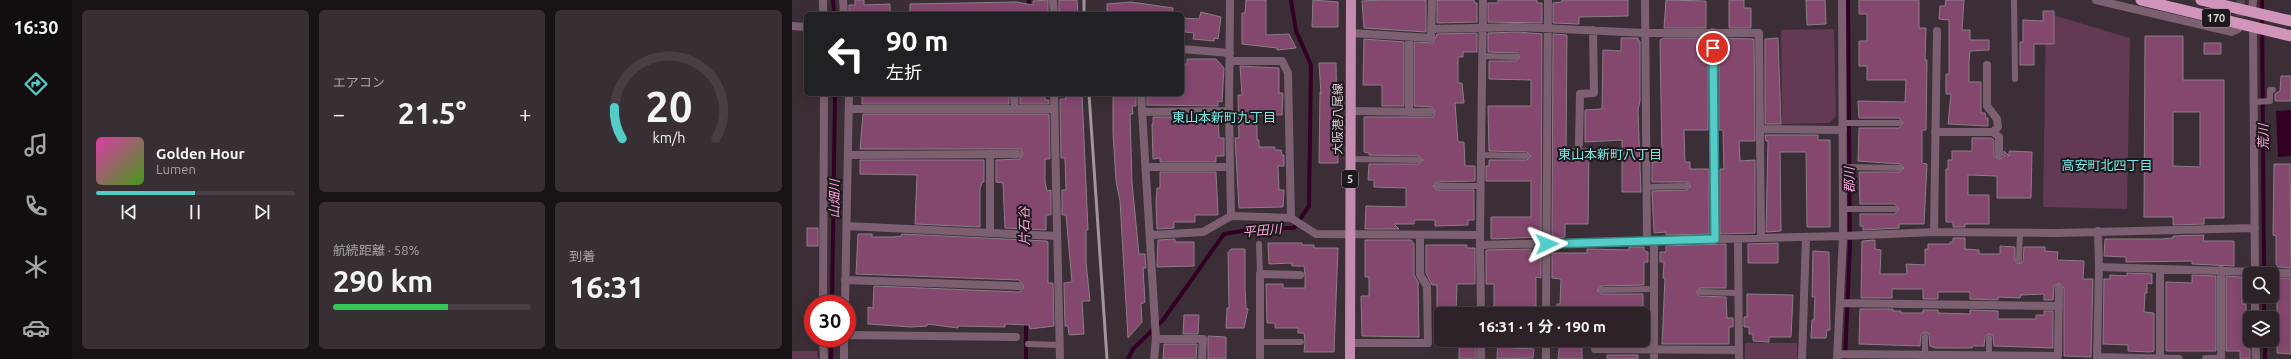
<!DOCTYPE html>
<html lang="ja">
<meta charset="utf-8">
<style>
body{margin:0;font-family:Ubuntu,"Noto Sans JP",sans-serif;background:#382f34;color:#f1f3f6;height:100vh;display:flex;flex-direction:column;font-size:15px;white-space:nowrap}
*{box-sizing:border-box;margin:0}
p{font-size:13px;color:#a6a4a8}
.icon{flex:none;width:22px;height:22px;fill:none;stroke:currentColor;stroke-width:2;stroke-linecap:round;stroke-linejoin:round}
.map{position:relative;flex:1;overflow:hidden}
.drawer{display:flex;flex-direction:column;gap:10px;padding:10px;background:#181316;width:720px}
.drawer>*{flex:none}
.guide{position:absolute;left:12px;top:12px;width:380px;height:84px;border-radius:6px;box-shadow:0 2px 10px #0003,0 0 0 1px #483f45;background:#202124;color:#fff;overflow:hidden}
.buttons{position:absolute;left:1451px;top:267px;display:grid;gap:8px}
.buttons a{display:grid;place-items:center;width:36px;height:36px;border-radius:6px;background:#2c2228;box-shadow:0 2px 10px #0003,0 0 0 1px #483f45;font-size:20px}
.speed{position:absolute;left:12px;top:295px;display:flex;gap:8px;font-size:20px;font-weight:700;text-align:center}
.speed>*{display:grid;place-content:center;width:52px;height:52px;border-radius:50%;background:#2c2228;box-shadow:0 2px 10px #0003,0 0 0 1px #483f45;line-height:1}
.speed .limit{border:6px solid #d22;background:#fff;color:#111}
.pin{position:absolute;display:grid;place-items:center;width:34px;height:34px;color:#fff;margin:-17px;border:2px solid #fff;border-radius:50%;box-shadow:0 1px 4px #0007}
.me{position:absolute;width:44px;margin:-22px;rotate:88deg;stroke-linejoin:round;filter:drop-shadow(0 0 3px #0008)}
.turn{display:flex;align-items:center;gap:14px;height:84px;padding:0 16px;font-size:18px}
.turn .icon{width:52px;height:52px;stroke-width:2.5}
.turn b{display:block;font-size:28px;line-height:34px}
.big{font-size:30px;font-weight:700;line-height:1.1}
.drawer .card{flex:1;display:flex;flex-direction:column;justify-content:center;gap:6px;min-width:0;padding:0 14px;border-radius:6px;background:#382f34}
.drawer .dial{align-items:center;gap:0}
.dial svg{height:104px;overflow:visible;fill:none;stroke:#483f45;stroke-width:7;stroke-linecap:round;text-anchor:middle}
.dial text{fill:#f1f3f6;stroke:none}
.song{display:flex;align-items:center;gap:12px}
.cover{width:48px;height:48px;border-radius:6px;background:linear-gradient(135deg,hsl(320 70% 55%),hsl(100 70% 35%))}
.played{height:4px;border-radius:2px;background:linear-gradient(90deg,#54cdc8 50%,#483f45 50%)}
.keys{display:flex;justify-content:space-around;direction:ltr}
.heat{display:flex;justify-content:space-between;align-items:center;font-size:22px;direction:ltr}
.charge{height:6px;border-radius:3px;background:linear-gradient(90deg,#34c759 58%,#483f45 0)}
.drawer .tiles{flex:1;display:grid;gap:10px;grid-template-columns:repeat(3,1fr)}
.card:first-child{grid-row:span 2}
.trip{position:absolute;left:642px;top:307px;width:216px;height:40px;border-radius:6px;background:#2c2228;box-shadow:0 2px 10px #0003,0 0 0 1px #483f45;font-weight:700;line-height:40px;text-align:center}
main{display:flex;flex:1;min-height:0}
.tab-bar{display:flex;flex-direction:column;width:72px;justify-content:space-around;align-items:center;background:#120e10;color:#a6a4a8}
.tab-bar .icon{width:28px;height:28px}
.tab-bar .current{color:#54cdc8}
.tab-bar b{font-size:18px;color:#f1f3f6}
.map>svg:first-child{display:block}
</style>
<main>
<nav class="tab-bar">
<b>16:30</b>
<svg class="icon current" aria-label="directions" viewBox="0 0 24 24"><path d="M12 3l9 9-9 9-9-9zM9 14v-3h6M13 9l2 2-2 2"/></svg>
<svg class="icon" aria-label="music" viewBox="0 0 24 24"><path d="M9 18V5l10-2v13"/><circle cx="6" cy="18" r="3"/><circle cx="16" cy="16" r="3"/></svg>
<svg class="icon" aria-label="phone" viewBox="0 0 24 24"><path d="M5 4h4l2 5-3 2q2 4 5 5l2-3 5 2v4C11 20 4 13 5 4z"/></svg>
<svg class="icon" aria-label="climate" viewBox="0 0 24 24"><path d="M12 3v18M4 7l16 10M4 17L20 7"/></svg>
<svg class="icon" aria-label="car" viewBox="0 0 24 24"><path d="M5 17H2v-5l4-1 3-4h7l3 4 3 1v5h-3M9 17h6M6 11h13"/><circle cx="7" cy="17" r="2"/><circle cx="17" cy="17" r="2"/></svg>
</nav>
<section class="drawer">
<div class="tiles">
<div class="card">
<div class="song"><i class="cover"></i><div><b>Golden Hour</b><p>Lumen</p></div></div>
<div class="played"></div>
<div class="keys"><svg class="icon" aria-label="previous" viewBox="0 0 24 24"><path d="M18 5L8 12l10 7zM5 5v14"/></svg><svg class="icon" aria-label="pause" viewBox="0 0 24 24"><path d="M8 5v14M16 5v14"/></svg><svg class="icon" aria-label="next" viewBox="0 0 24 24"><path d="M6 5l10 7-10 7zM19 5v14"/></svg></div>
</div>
<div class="card"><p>エアコン</p>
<div class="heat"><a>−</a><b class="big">21.5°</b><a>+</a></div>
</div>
<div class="card dial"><svg viewBox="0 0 100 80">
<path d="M14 69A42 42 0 1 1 86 69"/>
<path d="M14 69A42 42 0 0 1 8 45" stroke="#54cdc8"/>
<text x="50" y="56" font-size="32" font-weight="700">20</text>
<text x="50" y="72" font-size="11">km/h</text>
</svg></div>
<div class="card"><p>航続距離 · 58%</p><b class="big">290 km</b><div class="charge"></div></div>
<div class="card"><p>到着</p><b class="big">16:31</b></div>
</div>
</section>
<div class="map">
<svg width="1499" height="359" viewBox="0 0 1499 359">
<rect width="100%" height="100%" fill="#3b2e36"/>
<path fill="#633954" d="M1254 13 1338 38 1335 209 1251 207Z
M1042 29 1044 116 1037 123 990 124 989 30Z
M953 343H1005V359H953Z
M0 351H25L26 359H0Z"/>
<path fill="#310023" d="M1499 110V156L1486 157 1484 111Z"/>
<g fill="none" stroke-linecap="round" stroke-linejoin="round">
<path stroke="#310023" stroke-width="4" d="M41 0 42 14
M1470 0 1472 274
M236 14 237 0
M1472 296V318
M40 304 43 94
M234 320V359
M39 338V359
M1473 340V359
M336 359 341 349 371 320 432 234 468 228H502L517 206 519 65 504 31 499 0
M1053 359 1058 245 1056 0"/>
</g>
<path fill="#84486f" stroke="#8b7d85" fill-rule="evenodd" d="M63 0H72V5L98 4V14H57V5H63Z
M256 0V12L234 14H118V4L224 2 241 5V1Z
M267 0H285L286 14 267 11Z
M454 0H474V35L497 34 504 48 485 50V48L450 44V13H453Z
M521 0 546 2V27H520Z
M591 0H634V32L572 28 570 1Z
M645 0H682L683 3H685V22L645 23Z
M706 0H745V3H750V23L696 22V3H706Z
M770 0H836V16L787 17V24L761 23V3L770 2Z
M874 0 914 1V28H872Z
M937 0H952V8H959V28H937Z
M1014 0H1033L1034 24 1015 25Z
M1067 0H1127V28H1134L1133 60H1135L1134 130H1130V163L1135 164 1132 224H1107V228L1071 230V226H1068V214H1103L1107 209 1103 204H1068L1067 172H1108L1112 168 1108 164 1066 161 1067 128H1107L1111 123 1107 118H1067L1066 101 1113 102 1114 80H1075V66H1067V41H1075V14H1067Z
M1154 0H1172L1170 30H1178V40H1197V50L1178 51 1177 61V82H1189V113H1193L1194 118H1196V126L1156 124 1159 94H1154V74H1157V20L1147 19 1148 6H1153Z
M339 2 381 8V14H315V4Z
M1251 11H1262V44H1242V65H1228V42H1231V20L1251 21Z
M409 12 429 17 426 39 423 38 422 41 401 39 402 33 393 32V29H390V18L407 19Z
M726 32 750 34 749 237 699 239V217H739V181H694V166H697V160H735L739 156 735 152 697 151 696 106H739V80L697 79V61H724L728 57 725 53 696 52V33Z
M685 33V52H671V57H666V83H670L672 103H663L666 142H672L673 166H683V181L645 182 641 186 645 190H682V220H676V225L643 226V220H622V224H602L607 229H573L574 206 614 207V188L582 187V180H576L577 164H627L631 160 627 156 577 155V153L572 152V117H641L643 112 640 107 622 106V42L641 43 645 34Z
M761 34 775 35 774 149H797L796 224H773V237L765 238 760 234Z
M1353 36H1391V80H1432V218H1412V224L1381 225V217H1352ZM1381 112H1408V167L1381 166Z
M829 38H846V41H848V101L846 110 849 192H830V140L793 142V110L810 109 811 50 829 51Z
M872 38H916V130H892L893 162H898V169H917V234L874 235V232L862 233 860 191 895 190 899 186 895 182H860V162H870L868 40Z
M927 38 962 39 963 141H947L948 161 963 160V233L928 234V169H932L931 130H927Z
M986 38 989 124H973V39Z
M572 39 612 42V106H590V85H571Z
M1412 43H1429V54H1412Z
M395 59H424L432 68 430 102 426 101V106L355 105V94H390V64H395Z
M527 63H544L546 163H527L528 92 529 94Z
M448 66 487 68V93H491L490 115H465V140H467V147H483V150H489L490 155H492V166H486L487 190H492L491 207 447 208 443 138H447L446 95H450Z
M1489 76H1499V101H1483V94L1488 91Z
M70 94H217V104H70Z
M228 94H253V100H257V104H228Z
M273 94H290L296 230H294V262L298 301H290L292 334 277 335 276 326H273L272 283 280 282 274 215H270V190H274L273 158H269L268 99H274Z
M321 94H344V106H340L341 114H338L340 183 347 254H353L354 268H351L353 302 349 304 350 322 336 338 328 201 324 181 321 133Z
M71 114H257L258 159H253V182L255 191 259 190V215H254V230L213 228 211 183 204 182V160L228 159 231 154 229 149H68Z
M361 117H426L427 138H432V156H424V162H368V158L361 159 360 124H361Z
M973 135H1026V140H1038V227H1015L1014 152H988L989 231 974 232 976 141H974Z
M1180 138H1199L1202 140V156L1207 159 1212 157V151L1217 156V151L1240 152 1239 198H1205V176L1176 175V195H1197V224H1173V227H1161V222H1154V169H1156V160H1160V151H1180Z
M68 160H192V182H190L188 189V227L123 224 125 175 68 174Z
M1482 164H1498L1499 268 1486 267 1484 264V236L1481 235Z
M368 172H424L426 215H403V222H382V228L365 229 364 202 365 188H368Z
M15 228H26V246H15Z
M66 234H80V237H101L109 236 110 234 254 241 256 242V283H261L262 326 238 329 237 325 213 324V327L166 326V328L135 324V326L119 327 76 324V307L81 308 82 286 227 292 231 289 232 286 227 280 64 274Z
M1412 235 1411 241H1442V266L1400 264V261L1334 262V257L1312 256 1313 239H1370L1381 238V236Z
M1161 238H1173V249L1187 250V254H1208V246L1223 247V260L1226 264 1231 262 1232 247H1253V251L1266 252 1265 260 1292 261 1291 279H1301L1299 357 1272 356V288L1267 283 1262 286 1261 300H1252V294L1229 295 1228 298 1206 297V300L1178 299V292H1146V299H1131V289H1100V298H1069L1070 241 1083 240V249L1089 250 1088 274H1115L1114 264 1133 265V249H1136V244H1158V242H1161Z
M383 239V242H402V266L365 267 366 240Z
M573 240H619L622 244V275L627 284H626L627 337 570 336 569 296H577V277H573Z
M476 243H510V245H522V248H546L542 352H512L513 342 512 333H506V328H483V323H475L474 284H491V288H513V275L512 266H500V263L477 264Z
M986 243V263H956V244Z
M934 244V288H908L904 292 907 296 934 297 935 318H941V327H937V344H870L873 278H871L872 262H868V252H874V246Z
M634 245H675V248H683V284H665L664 314H645V285H640L634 273Z
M837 247H852V251L856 252V262H852V285L809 286 805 290 809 294H851V314H764L765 304H768L769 279 760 278V253H795V249L837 250Z
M439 249H453V288L454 308 456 309 452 328H434L435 308H437L436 253Z
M740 249 737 253H749V278L744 277V306H741V314L702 312V284H694V250Z
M1021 251 1037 252 1038 330H1035L1034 338H1019L1020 320H1022L1023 297H1020Z
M1335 273 1360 274V284L1355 283V293H1353L1352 312 1362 313V351L1358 352 1336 351V345L1311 344 1312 279H1318V275L1335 276Z
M1400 275 1424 276V351H1374V282L1400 283Z
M1434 276 1450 277V304H1454V349H1458V359H1448V351H1434Z
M1485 278H1499V354L1485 353Z
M955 294 1001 295 999 337H977V342L961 341V334H957V327H952V317H955Z
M1068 309H1101V311H1109V313H1131V310H1146V313L1178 314V310L1206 311V319H1244V315H1252V311H1261V348L1202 346 1201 336 1197 334 1193 336 1192 346H1181L1180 348H1143L1138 346 1137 334 1133 332 1129 334 1128 346 1067 344Z
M392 315H407L406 334H391Z
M416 336 434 337V359H416Z
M706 340H721V348L742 349 741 358 705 359Z
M768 340H790V359H766Z
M815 340H846V344H815Z
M667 342H678V345L684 344V359H667Z
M372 344H405L404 359H371Z
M815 355H846V359H815Z"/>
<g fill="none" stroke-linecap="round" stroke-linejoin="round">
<path stroke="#53464e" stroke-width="8" stroke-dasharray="8 4" stroke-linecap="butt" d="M1446 28 1449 0"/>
<path stroke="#7c6071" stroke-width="6" d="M1222 0 1223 79
M690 56 724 57
M1462 102 1478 101V90H1481
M1051 123H1107
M689 155 735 156
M558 159 627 160
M1051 167 1108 168
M645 186H689
M855 187 895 186
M1051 209H1103
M467 244 468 274
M1227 260 1228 233
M809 290 862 289
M908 292 946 293
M1133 336V359
M468 342H509
M236 344 267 345
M1197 358V338"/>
<path stroke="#7c6071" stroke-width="8" d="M31 0V14
M51 0 52 14
M261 0 262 14
M438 0 437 111 439 216
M853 0 855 241
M1304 0 1440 32 1446 29
M1460 12 1461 0
M0 26 14 27
M1461 27 1463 274
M639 29 726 27 853 33H967L969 238
M921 32 923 239
M559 33 639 38 640 0
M617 37V112
M390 49 438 53
M438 61H490L496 73 499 218
M222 94 223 109
M262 94 268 359
M349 94 364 339H411L410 359
M58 109H262
M559 111 638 112
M350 112 437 111
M968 129 1051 130
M1143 132H1201L1206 127 1205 119 1195 106V65
M1201 132 1207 137V154
M787 144 788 94 802 93 801 30
M198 154V233
M57 155 226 154
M354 167H438
M55 226 264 236
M1306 231 1307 267 1499 273
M1142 232 1145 31
M359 235 411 232 439 216 499 218 524 234 688 235V245L1051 236 1142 232 1265 233 1463 228
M688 235 691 0
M946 239 947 359
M688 245 689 314
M1307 267 1305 357 1387 359
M1368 269V359
M53 280 227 286
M1463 296V318
M1048 303 1267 306
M31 304 32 94
M53 304 57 94
M754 314 756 0
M55 335 224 337
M31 338 32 359
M52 338V359
M689 340V359
M1463 340 1464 359
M558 343H636L635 286 628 275V235
M803 349 947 350
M1045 354 1266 356 1267 288
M362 359 364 339
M468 359V274L508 275
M754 359V340
M862 359V240
M1010 359 1014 237
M1045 359 1051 236 1050 0
M1414 359H1429V270"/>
<path stroke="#c38bae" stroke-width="10" d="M558 359 559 0"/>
<path stroke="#d194ba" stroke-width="11" d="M1349 0 1499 36
M1409 0 1499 21"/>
<path stroke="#a0969c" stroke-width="3" d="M292 0V14
M297 94 315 359"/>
</g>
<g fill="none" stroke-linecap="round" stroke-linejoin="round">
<g stroke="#378582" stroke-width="10">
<path id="route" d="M755 244 923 239 921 48"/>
</g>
<use href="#route" stroke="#54cdc8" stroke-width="7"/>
</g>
<g text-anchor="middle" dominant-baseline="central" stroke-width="4" stroke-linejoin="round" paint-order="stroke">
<g fill="#1e191c" stroke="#a19a9e" stroke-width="1">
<rect x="1410" y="9" width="28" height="18" rx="3"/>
<rect x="550" y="170" width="16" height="18" rx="3"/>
</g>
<g font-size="11" font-weight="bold" fill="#d9d1d5">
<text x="1424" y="18">170</text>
<text x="558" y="179">5</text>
</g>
<g font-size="12" fill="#d9d1d5" stroke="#1e191c">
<text transform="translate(545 119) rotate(-90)">大阪港八尾線</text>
</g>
<g font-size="13" fill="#7ce7e2" stroke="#1e191c">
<text x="432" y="117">東山本新町九丁目</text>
<text x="818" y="154">東山本新町八丁目</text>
<text x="1315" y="165">高安町北四丁目</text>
</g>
<g font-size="13" font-style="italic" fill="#faa1da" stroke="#1e191c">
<text transform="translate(1471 137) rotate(-90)">荒川</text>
<text transform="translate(1057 180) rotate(-91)">郡川</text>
<text transform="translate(42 199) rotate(-89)">山畑川</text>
<text transform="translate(232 226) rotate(-91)">片石谷</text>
<text transform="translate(470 230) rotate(-5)">平田川</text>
</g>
</g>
</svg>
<div class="buttons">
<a><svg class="icon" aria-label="search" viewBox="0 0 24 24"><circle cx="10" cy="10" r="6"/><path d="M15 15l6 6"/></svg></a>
<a><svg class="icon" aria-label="layers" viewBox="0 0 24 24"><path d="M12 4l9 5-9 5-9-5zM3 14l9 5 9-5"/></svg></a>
</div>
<div class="speed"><div class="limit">30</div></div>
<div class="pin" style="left:921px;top:48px;background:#d93025"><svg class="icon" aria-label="arrive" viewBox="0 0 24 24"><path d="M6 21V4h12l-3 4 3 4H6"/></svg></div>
<svg class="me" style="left:755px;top:244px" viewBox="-20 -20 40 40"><path d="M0-17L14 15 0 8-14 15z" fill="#54cdc8" stroke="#fff" stroke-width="4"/></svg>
<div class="trip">16:31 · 1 分 · 190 m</div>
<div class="guide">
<div class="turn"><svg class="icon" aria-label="left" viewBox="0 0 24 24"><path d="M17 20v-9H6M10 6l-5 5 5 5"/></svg><div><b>90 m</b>左折</div></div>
</div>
</div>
</main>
